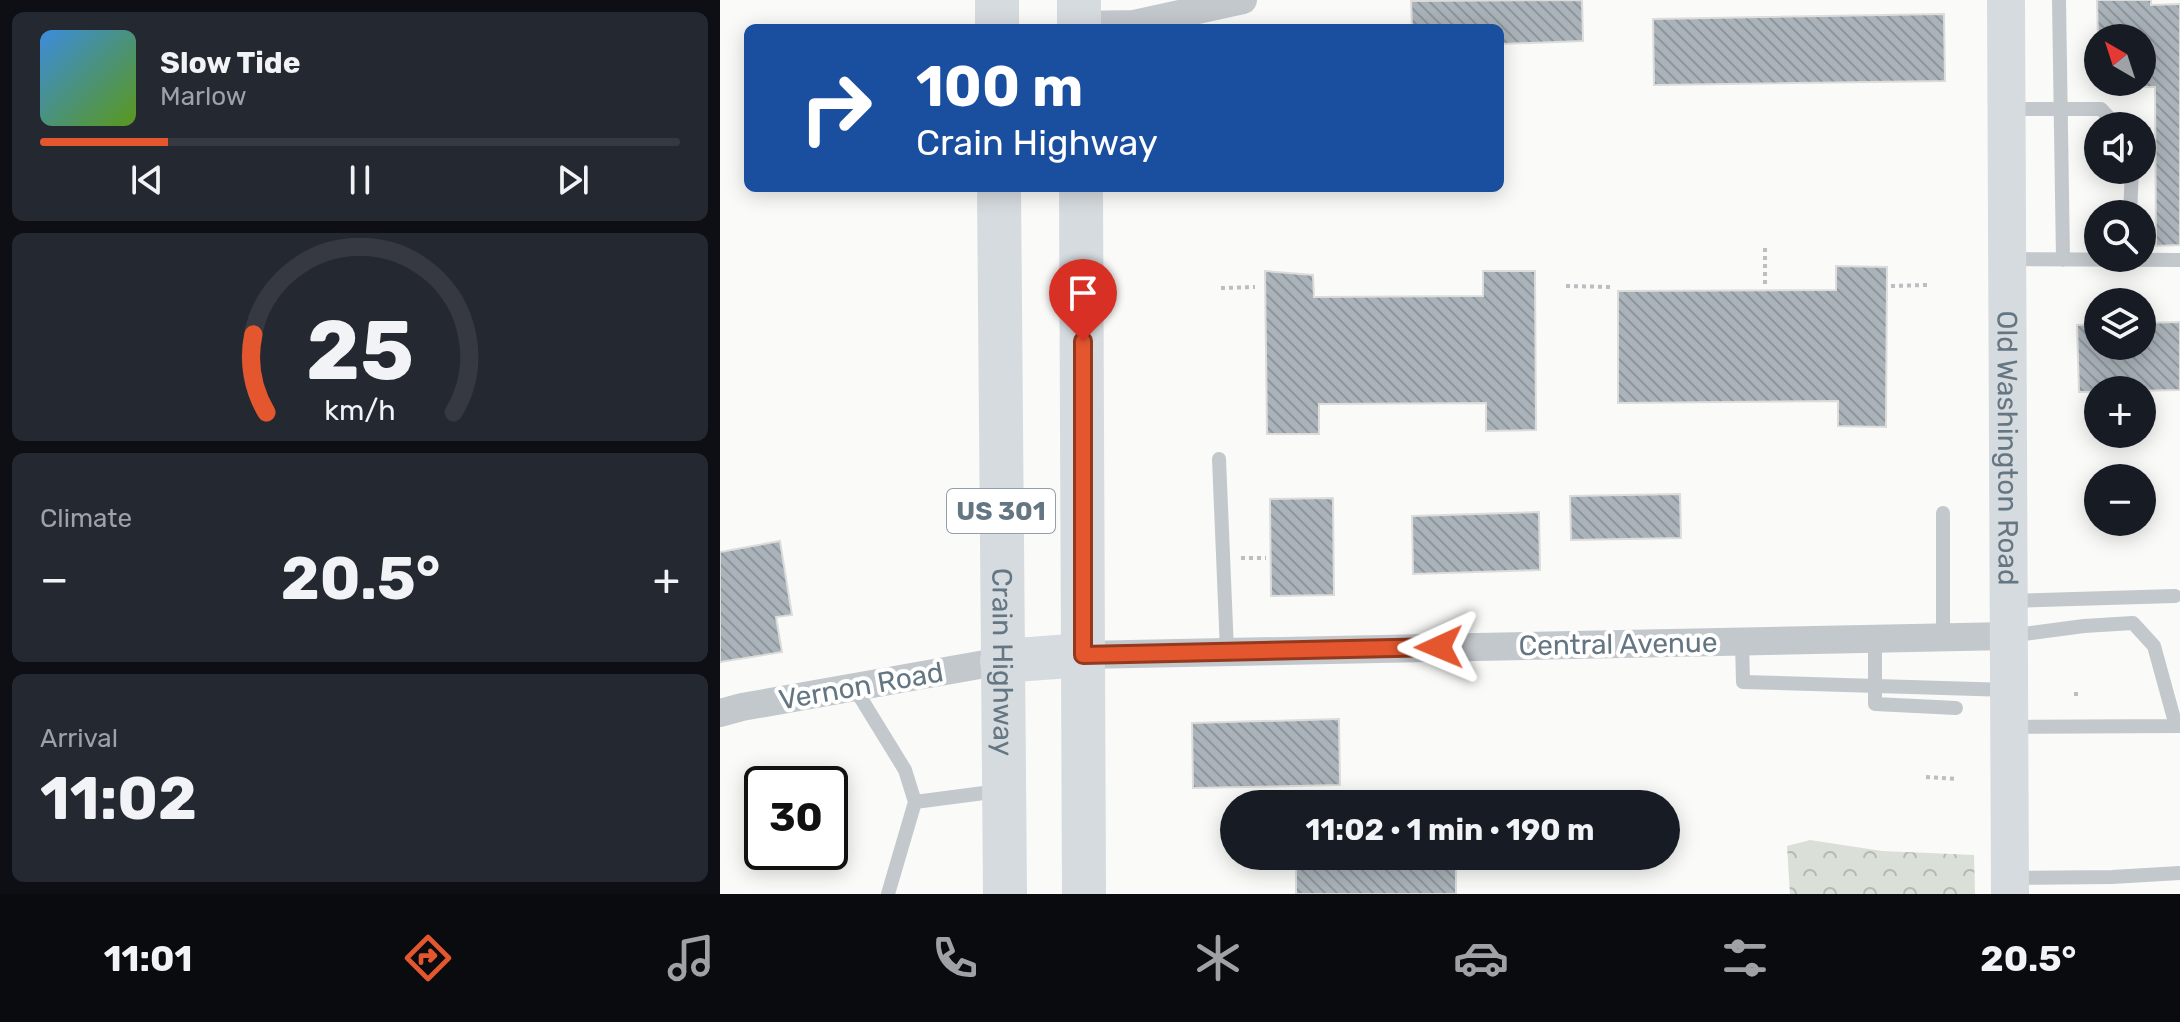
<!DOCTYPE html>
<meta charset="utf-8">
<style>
body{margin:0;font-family:Rubik,sans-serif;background:#242831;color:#f1f3f6;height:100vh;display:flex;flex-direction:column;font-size:30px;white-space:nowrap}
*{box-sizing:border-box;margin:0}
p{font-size:26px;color:#9ea1a6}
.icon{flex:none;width:44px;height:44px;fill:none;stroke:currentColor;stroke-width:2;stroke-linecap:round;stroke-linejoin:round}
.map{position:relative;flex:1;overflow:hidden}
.drawer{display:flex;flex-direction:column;gap:12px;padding:12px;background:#0d0f14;width:720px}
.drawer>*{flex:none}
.hud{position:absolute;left:24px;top:24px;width:760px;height:168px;border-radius:12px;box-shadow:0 4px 20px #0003;background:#1a4fa0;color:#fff;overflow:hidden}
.needle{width:52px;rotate:321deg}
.tools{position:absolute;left:1364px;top:24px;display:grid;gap:16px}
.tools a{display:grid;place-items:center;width:72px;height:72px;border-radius:50%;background:#171b24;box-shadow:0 4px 20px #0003;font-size:40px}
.speed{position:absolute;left:24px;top:766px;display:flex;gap:16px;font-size:40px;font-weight:700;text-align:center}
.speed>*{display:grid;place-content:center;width:104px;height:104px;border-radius:50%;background:#171b24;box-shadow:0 4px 20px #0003;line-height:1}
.speed .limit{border:4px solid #111;border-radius:12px;background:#fff;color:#111}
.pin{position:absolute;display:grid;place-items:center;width:68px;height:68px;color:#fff;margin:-82px -34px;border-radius:50% 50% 50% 0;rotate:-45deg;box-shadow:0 0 8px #0007}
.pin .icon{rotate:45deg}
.me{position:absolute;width:88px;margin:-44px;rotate:269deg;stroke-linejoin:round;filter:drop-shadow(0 0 6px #0008)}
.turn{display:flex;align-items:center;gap:28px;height:168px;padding:0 40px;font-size:36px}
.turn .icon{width:104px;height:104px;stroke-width:2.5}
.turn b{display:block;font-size:56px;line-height:68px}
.big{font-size:60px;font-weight:700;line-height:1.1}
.drawer .widget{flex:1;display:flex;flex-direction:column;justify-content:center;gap:12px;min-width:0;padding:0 28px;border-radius:12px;background:#242831}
.drawer .dial{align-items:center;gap:0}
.dial svg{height:208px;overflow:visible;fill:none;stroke:#363941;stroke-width:7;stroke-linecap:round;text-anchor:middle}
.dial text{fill:#f1f3f6;stroke:none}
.song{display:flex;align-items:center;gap:24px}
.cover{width:96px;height:96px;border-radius:12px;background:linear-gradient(135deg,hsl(210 70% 55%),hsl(90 70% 35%))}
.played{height:8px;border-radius:4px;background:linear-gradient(90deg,#e4572e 20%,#363941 20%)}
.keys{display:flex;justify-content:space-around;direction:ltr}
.heat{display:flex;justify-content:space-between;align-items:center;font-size:44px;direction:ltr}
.trip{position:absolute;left:500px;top:790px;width:460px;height:80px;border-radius:40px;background:#171b24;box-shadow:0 4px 20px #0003;font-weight:700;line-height:80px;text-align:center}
.tab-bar{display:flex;height:128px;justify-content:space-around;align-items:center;background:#090b0e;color:#9ea1a6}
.tab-bar .icon{width:56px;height:56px}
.tab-bar .active{color:#e4572e}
.tab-bar b{font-size:36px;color:#f1f3f6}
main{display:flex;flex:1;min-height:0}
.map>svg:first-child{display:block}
</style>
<main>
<section class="drawer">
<div class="widget">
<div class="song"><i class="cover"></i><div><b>Slow Tide</b><p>Marlow</p></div></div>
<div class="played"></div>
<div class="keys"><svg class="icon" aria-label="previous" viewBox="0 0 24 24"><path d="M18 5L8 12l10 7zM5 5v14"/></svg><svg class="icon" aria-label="pause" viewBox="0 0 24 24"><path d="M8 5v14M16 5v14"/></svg><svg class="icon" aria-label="next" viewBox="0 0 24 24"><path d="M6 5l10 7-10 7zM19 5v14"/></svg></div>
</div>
<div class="widget dial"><svg viewBox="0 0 100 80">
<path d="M14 69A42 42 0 1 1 86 69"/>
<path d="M14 69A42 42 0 0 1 9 39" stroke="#e4572e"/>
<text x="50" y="56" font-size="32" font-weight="700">25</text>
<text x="50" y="72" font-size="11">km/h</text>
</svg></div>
<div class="widget"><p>Climate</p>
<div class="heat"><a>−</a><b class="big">20.5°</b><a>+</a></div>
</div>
<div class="widget"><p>Arrival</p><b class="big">11:02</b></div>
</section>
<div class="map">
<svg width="1460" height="894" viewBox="0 0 1460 894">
<defs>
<pattern id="forest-crowns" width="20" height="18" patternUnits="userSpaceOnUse" patternTransform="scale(2)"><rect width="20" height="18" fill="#dadfd7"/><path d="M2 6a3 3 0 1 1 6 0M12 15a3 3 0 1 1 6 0" fill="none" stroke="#b4b9b4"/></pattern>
<pattern id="building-back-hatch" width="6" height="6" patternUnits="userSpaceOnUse" patternTransform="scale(2)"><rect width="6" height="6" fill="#aab3b9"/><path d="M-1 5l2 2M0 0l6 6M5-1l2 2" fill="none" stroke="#8e969c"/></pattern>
</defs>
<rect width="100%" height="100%" fill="#fafaf8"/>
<path fill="url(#forest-crowns)" d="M1090 840 1162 851 1254 855 1255 894H1070L1067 846Z"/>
<path fill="url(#building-back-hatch)" stroke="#dcdcda" stroke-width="2" d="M862 0 863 41 780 44V28H692L691 1Z
M1377 0H1431V5L1460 4V245L1436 246 1435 87 1380 86 1379 82H1422V38L1378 39Z
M1224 14 1225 81 934 85 933 19Z
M1116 266 1167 267 1166 427 1118 426V401L898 403V291L1116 290Z
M545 271 593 275 594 297 763 296V271H815L816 430 766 431V403L599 404V434H547Z
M1460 322V390L1359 392 1357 325 1378 324V346H1422V323Z
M960 494 961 538 851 540 850 496Z
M613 498 614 595 551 596 550 499Z
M819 512 820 570 693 574 692 516Z
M60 541 72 615 56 617 62 652 0 662V552Z
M619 719 620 785 473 788 472 723Z
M576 856H736V894H576Z"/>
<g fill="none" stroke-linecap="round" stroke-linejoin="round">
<path stroke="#bbbfc2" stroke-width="4" stroke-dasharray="4 4" stroke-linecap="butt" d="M1422 131 1431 129
M1045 248V284
M846 286 891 287
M1171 286 1207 285
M501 288 535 287
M521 558H546
M1354 694H1362
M1206 777 1236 779"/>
<path stroke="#c3c8cc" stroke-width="14" d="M1339 0 1343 260
M1287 109H1381L1397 126
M1410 214 1412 170
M1288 259 1460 260
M499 459 507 651
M1289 601 1455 596
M1289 636 1364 626 1413 623 1434 646 1456 726
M1223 637V513
M1155 638V704L1236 708
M1022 641 1023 682 1289 690
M134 687 185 770 195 802
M1290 727 1460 726
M1293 878 1392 877 1460 873
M168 894 195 802 279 791"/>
<path stroke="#c3c8cc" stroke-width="28" d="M359 25 414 24 523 0
M363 655 1289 636
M0 713 22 707 282 661"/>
<path stroke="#d6dbdf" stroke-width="38" id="s1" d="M1286 0 1290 894"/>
<g stroke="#d6dbdf" stroke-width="44">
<path d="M277 0V28"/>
<path d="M359 0V28"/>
<path id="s2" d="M279 188 285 894"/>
<path d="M361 188 364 894"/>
<path d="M282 661 363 655"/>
</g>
</g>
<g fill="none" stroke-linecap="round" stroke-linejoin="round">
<g stroke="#94391e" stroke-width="20">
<path id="route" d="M363 341V655L719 647"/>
</g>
<use href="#route" stroke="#e4572e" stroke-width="14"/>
</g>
<g text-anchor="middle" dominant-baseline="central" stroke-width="8" stroke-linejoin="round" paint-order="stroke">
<rect fill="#fff" stroke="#939fa8" stroke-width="2" x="227" y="489" width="108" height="44" rx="6"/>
<g font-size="26" font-weight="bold" fill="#657683">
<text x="281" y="511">US 301</text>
</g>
<g font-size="28" fill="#657683" stroke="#fff">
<text stroke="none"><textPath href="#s1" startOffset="448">Old Washington Road</textPath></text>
<text transform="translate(898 644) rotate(-1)">Central Avenue</text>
<text stroke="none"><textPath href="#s2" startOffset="474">Crain Highway</textPath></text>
<text transform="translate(141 686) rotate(-10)">Vernon Road</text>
</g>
</g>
</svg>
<div class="tools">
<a><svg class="needle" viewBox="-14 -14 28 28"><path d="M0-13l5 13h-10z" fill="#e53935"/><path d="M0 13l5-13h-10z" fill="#9ea1a6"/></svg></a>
<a><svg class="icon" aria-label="sound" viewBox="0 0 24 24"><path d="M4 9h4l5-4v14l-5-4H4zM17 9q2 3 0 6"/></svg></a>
<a><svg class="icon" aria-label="search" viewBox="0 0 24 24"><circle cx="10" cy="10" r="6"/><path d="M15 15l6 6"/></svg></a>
<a><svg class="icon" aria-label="layers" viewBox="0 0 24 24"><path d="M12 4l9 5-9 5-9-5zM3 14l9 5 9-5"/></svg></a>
<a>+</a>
<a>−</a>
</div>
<div class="speed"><div class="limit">30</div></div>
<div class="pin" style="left:363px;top:341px;background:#d93025"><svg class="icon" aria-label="arrive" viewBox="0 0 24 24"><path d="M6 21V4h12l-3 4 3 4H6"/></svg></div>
<svg class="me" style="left:719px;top:647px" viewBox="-20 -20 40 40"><path d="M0-17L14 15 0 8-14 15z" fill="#e4572e" stroke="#fff" stroke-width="4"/></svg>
<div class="trip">11:02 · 1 min · 190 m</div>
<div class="hud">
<div class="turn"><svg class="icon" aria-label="right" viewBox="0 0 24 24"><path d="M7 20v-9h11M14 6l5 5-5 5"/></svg><div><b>100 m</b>Crain Highway</div></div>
</div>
</div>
</main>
<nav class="tab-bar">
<b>11:01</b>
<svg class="icon active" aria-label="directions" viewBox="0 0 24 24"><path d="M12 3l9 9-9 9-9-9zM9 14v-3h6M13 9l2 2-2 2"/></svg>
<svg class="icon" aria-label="music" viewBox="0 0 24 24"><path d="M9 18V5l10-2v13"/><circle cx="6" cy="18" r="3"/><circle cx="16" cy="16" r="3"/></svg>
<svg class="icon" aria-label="phone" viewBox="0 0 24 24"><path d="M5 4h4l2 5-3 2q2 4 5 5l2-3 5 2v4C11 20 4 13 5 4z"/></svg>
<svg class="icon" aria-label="climate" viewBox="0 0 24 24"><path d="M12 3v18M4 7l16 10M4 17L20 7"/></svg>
<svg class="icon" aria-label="car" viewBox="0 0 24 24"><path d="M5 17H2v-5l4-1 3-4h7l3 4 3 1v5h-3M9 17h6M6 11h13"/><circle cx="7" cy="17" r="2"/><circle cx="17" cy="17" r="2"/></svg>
<svg class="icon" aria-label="filters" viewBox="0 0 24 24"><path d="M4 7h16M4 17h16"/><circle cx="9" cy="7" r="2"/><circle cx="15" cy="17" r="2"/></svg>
<b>20.5°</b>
</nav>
